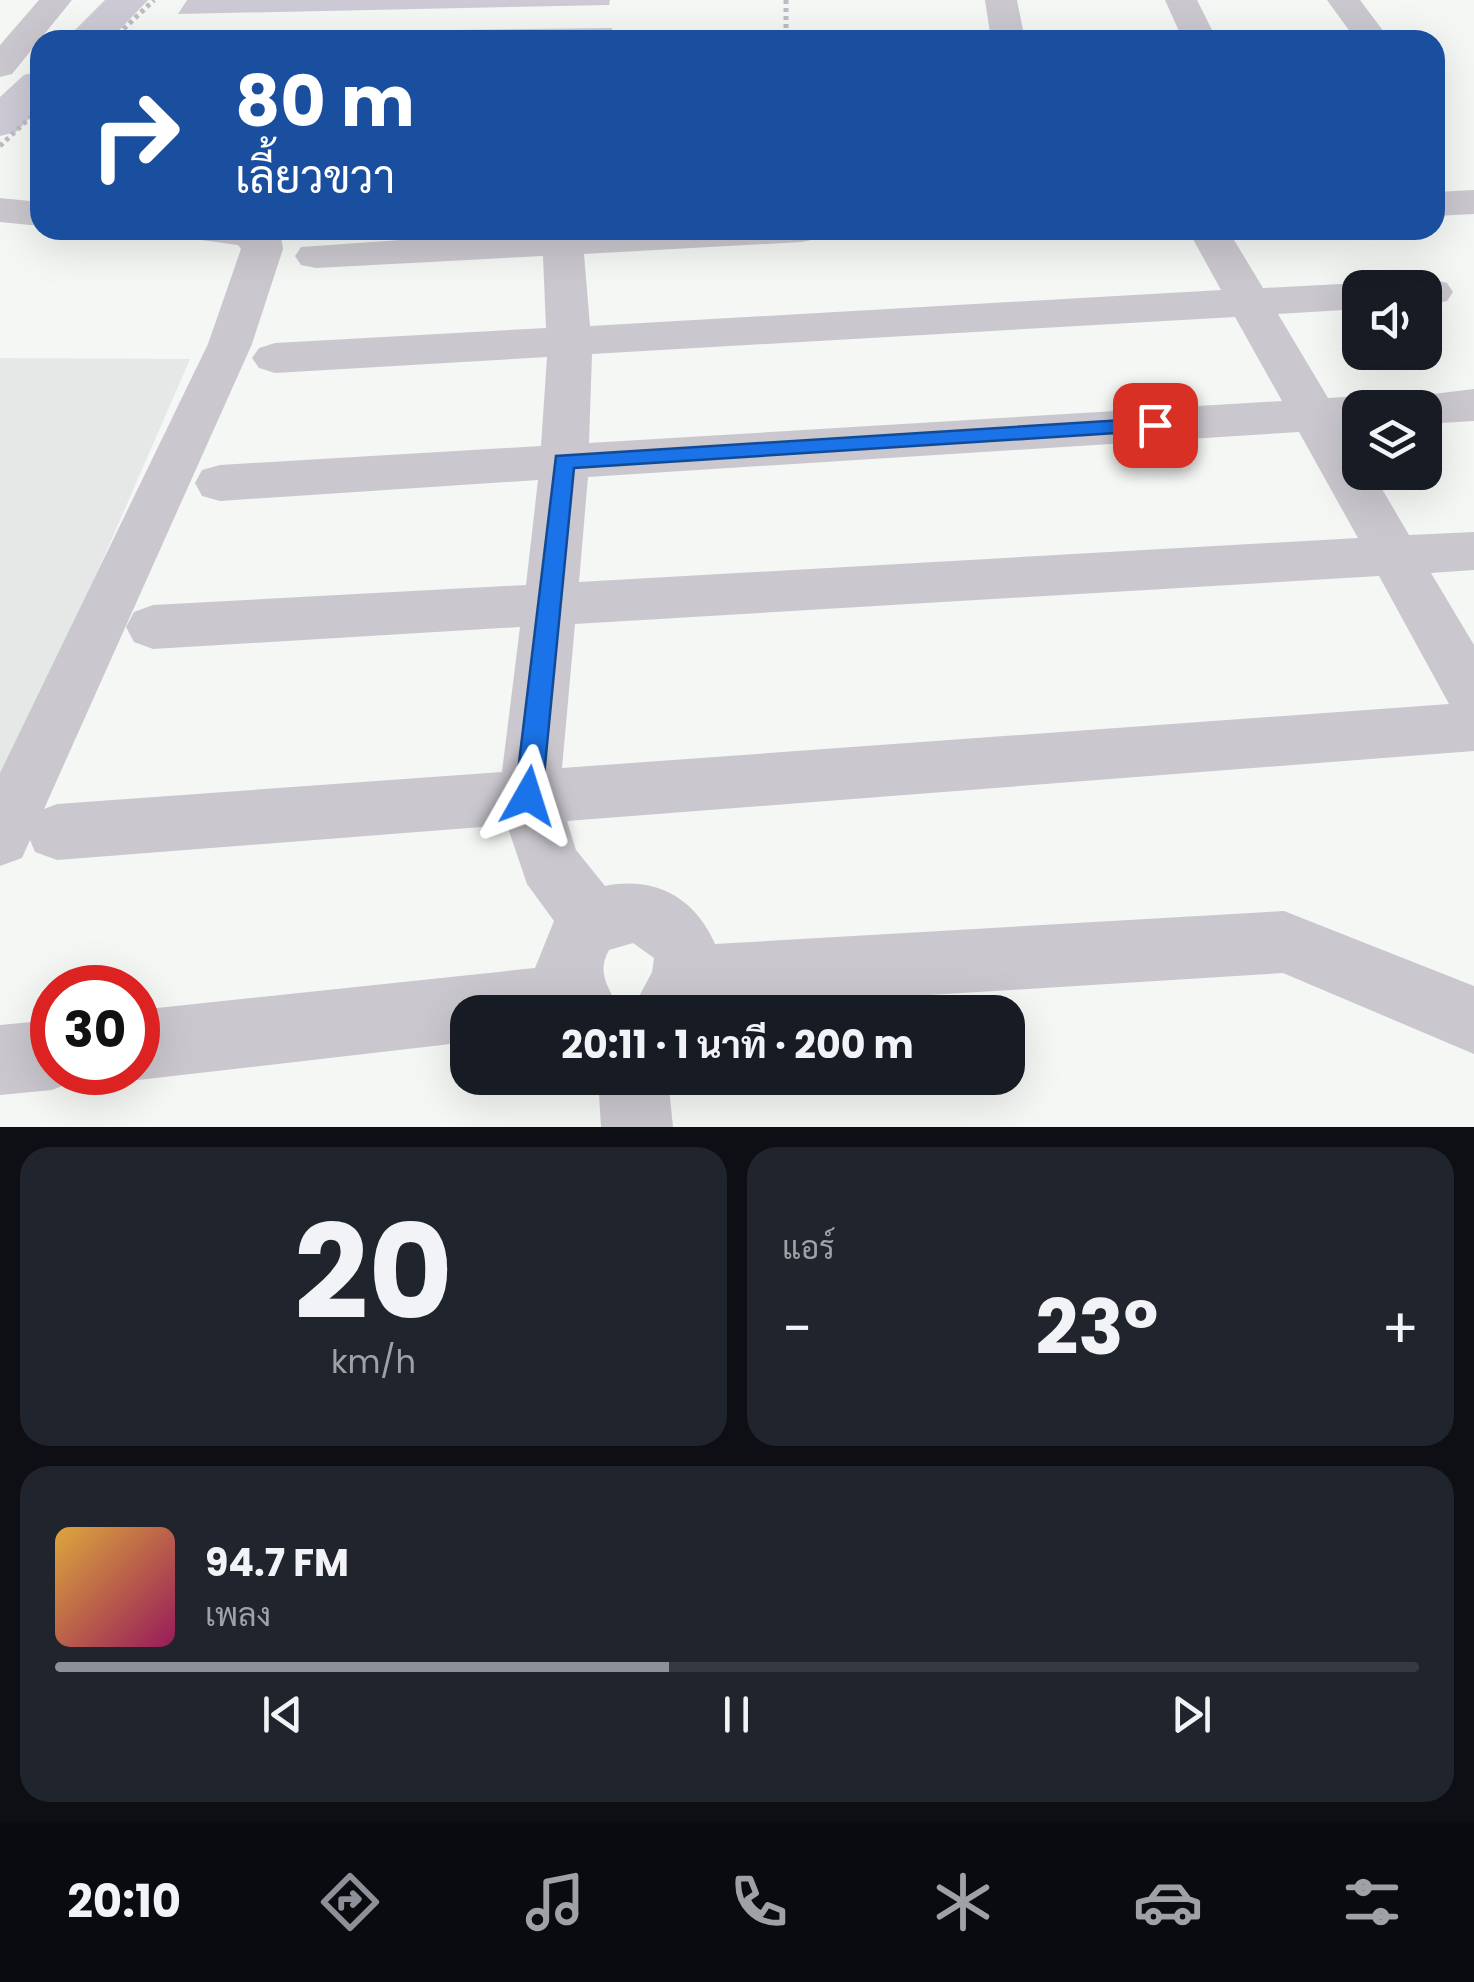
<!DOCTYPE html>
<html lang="th">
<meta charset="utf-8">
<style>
body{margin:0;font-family:Poppins,Sarabun,sans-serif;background:#20242c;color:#f1f3f6;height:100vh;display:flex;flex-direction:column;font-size:38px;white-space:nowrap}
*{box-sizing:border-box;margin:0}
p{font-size:32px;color:#9ea1a6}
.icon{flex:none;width:55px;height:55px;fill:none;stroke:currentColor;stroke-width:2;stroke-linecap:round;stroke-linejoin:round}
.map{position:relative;height:1127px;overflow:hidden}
.panel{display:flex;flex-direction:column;gap:20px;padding:20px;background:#0d0f14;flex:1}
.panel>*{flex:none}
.guide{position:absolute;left:30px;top:30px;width:1415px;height:210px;border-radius:30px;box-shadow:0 10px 40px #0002;background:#1a4fa0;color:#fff;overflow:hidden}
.fabs{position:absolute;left:1342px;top:270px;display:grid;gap:20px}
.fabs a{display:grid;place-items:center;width:100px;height:100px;border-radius:20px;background:#171b24;box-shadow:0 10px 40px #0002;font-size:50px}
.speed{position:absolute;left:30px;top:965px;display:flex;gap:20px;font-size:50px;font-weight:700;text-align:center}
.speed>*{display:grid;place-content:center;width:130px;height:130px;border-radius:50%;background:#171b24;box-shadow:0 10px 40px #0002;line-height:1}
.speed .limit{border:15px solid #d22;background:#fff;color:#111}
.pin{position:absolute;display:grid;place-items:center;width:85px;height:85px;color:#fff;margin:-42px;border-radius:20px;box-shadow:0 5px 15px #0006}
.me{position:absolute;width:110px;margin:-55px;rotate:6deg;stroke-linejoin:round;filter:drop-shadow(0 0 8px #0008)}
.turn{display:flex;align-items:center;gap:35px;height:210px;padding:0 40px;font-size:45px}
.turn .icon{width:130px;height:130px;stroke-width:2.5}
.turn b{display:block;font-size:70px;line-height:85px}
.big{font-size:75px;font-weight:700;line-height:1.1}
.panel .widget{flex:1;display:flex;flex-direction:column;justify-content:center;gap:15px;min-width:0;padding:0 35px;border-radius:30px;background:#20242c}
.panel .dial{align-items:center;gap:0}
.dial b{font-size:130px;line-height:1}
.song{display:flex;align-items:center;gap:30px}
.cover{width:120px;height:120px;border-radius:15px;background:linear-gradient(135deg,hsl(40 70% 55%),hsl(330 70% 35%))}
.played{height:10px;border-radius:5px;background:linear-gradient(90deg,#8c9099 45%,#363941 45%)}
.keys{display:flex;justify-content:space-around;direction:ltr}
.heat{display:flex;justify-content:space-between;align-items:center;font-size:55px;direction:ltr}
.panel .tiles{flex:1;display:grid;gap:20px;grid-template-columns:1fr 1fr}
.widget:last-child{grid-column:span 2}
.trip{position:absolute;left:450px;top:995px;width:575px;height:100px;border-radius:30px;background:#171b24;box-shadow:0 10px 40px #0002;font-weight:700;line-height:100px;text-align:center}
.tabs{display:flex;height:160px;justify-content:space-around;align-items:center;background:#090b0e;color:#9ea1a6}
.tabs .icon{width:70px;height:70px}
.tabs .current{color:#8c9099}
.tabs b{font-size:45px;color:#f1f3f6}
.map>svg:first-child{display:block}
</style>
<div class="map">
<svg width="1474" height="1127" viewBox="0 0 1474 1127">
<rect width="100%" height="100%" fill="#f4f7f4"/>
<path fill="#e6e8e7" d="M0 358 190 359 0 796Z"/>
<path fill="#cdcad6" d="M187 0H610L609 5 178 14Z
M612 28 609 40H305L309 32Z"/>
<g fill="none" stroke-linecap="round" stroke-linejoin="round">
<path fill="#cdcad6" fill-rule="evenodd" d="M105 0H148L110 40H65Z
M40 71V108L16 132 0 136V97L24 75Z"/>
<path stroke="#bebcc2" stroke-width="5" stroke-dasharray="4 4" stroke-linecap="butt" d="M786 0V40
M112 40 154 0
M0 146 40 108"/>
<path fill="#cac7ce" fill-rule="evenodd" d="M39 0H72L12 74 0 77V45Z
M985 0H1017L1025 40H991Z
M1165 0H1197L1217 40H1183Z
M1327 0H1360L1390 40H1356Z
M1474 190V214L1435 216V192Z
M0 198 40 202V226L0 222Z
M188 230H271L282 241 283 249 252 344 44 809 57 804 502 772 520 627 153 649 134 642 126 627 134 612 153 605 526 585 538 480 220 501 202 496 195 483 202 470 220 465 541 446 547 357 275 373 259 368 252 358 259 348 275 343 546 328 543 256 316 268 301 265 295 256 301 247 542 230H822L816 239 802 242 584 254 590 326 1221 290 1188 230H1228L1263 288 1360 283 1375 287 1360 288V309L1278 314 1328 398 1360 396 1377 401 1381 408H1360V428L1346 429 1360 453V472H1372L1409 535 1474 532V570L1431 573 1474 645V751L567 821 576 850 605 886C656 876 695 898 715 944L1284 911 1474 986V1054L1283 973 706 1009 704 1012H631L652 972 654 958 633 943 609 950C595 975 611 989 620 1012H468V1042L138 1080 120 1072H138V1010L535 968 554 921 527 884 507 825 57 860 35 852 30 840 22 858 0 866V773L208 344 241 249 238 245 194 239ZM1235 317 1282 401 589 443 592 354ZM1299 432 1358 538 579 582 588 477ZM1379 576 1449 704 562 768 575 624Z
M1432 279 1447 283 1453 292 1447 301 1425 306V288H1407Z
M1474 389V421L1425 424V408H1402L1408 397Z
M52 1020V1072H80L77 1080 52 1090 0 1095V1025Z
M598 1078H668L673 1127H601Z"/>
</g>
<path fill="#1a73e8" stroke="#114b97" stroke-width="2.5" d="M1155 418 1165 425 1162 430 574 468 542 796 538 804 528 807 519 804 515 796 556 456Z"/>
</svg>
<div class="fabs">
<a><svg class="icon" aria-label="sound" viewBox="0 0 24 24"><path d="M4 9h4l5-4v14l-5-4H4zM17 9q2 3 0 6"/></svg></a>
<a><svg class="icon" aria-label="layers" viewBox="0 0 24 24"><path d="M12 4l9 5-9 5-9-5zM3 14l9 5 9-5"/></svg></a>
</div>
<div class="speed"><div class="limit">30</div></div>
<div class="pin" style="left:1155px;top:425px;background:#d93025"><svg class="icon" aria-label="arrive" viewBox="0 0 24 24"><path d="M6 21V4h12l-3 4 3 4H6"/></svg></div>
<svg class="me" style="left:528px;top:796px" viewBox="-20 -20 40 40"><path d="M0-17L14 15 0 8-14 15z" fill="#1a73e8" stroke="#fff" stroke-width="4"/></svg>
<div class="trip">20:11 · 1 นาที · 200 m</div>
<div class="guide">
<div class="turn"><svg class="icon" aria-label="right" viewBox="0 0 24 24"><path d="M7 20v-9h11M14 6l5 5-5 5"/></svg><div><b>80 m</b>เลี้ยวขวา</div></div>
</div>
</div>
<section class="panel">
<div class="tiles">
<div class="widget dial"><b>20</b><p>km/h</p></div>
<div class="widget"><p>แอร์</p>
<div class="heat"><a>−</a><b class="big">23°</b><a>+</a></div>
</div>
<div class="widget">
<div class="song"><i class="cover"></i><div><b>94.7 FM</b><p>เพลง</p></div></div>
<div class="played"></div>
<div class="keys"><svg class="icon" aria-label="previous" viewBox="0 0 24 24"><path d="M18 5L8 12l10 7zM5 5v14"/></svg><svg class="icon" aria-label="pause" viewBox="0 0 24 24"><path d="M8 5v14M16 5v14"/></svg><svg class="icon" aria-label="next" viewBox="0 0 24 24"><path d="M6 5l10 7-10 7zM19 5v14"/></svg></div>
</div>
</div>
</section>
<nav class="tabs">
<b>20:10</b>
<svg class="icon current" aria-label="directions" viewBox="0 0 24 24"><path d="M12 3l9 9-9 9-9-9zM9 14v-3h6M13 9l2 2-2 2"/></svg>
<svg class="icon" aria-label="music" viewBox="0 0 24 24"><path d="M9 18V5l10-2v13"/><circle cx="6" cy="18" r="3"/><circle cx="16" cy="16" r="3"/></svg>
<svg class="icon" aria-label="phone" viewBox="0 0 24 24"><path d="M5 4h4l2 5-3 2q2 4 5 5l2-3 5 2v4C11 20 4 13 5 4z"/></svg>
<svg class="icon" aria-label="climate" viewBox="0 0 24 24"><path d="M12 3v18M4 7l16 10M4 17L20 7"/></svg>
<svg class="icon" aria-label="car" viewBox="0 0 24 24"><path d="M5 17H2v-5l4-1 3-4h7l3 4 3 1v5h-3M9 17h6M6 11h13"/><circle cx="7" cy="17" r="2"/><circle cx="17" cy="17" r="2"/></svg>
<svg class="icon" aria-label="filters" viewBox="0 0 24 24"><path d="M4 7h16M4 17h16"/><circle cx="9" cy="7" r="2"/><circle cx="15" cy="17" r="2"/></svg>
</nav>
